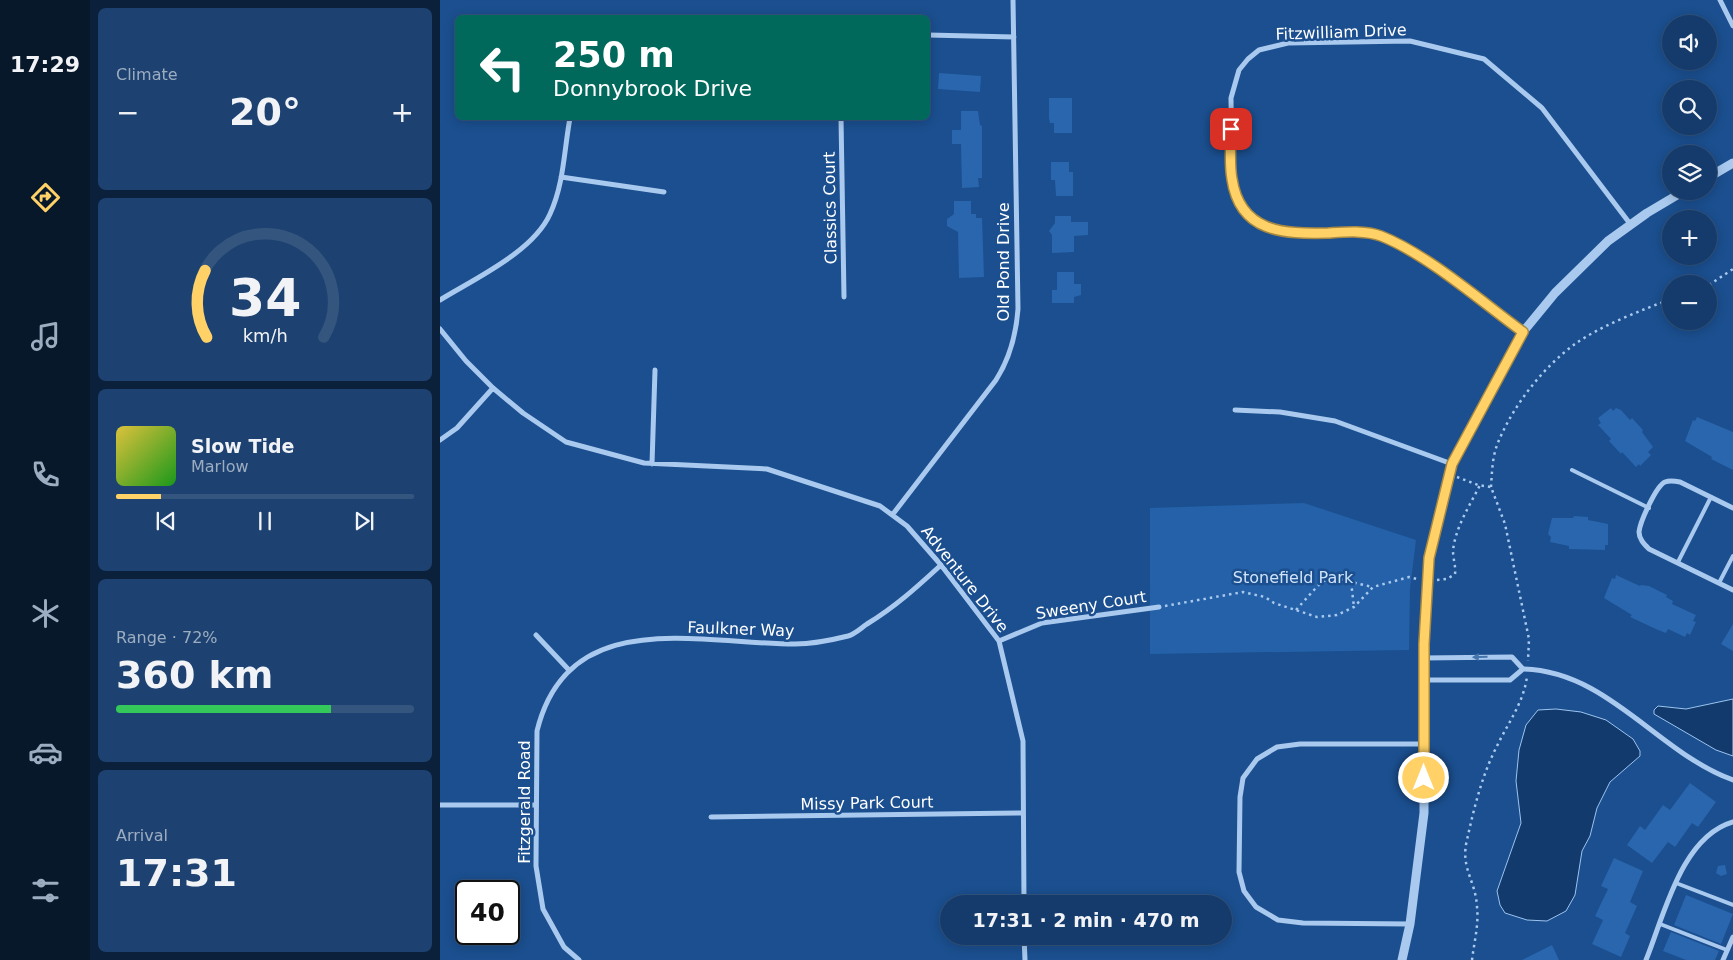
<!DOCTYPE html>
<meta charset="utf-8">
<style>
body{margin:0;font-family:"DejaVu Sans",sans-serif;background:#1d4271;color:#f1f3f6;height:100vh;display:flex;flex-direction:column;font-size:19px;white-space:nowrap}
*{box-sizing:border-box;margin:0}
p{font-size:16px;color:#9dadc1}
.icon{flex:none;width:28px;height:28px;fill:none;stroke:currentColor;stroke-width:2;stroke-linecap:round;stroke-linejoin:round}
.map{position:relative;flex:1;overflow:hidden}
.sheet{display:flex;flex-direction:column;gap:8px;padding:8px;background:#0b203b;width:350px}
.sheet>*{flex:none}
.banner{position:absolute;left:15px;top:15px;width:475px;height:105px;border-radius:8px;box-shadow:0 2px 12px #0003,0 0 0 1px #33557e;background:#00695c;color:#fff;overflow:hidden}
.controls{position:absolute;left:1222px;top:15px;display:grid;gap:10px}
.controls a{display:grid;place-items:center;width:55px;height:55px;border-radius:50%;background:#143b6b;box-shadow:0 2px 12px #0003,0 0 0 1px #33557e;font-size:25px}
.speed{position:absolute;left:15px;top:880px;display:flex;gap:10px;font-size:25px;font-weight:700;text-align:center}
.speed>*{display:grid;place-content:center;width:65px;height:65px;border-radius:50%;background:#143b6b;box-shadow:0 2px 12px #0003,0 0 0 1px #33557e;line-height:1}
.speed .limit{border:2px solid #111;border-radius:8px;background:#fff;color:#111}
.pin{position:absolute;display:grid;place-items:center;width:42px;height:42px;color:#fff;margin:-21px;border-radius:10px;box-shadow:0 2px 8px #0006}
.me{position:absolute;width:55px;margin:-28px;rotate:0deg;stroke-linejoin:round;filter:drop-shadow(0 0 4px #0008)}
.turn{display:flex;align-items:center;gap:18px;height:105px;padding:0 15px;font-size:22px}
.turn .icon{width:65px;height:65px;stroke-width:2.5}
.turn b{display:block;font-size:35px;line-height:42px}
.big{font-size:38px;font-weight:700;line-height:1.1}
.sheet .tile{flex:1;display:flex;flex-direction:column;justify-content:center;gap:8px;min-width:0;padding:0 18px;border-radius:8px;background:#1d4271}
.sheet .dial{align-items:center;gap:0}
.dial svg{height:130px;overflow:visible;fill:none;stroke:#33557e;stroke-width:7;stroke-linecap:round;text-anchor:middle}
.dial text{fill:#f1f3f6;stroke:none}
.song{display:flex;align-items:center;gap:15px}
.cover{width:60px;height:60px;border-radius:8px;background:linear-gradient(135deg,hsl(50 70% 55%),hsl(120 70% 35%))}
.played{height:5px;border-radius:2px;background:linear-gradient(90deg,#ffd166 15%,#33557e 15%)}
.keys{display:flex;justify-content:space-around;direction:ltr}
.heat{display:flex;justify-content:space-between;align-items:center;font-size:28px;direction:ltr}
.charge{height:8px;border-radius:4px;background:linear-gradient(90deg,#34c759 72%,#33557e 0)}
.trip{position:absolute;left:500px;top:895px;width:292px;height:50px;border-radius:25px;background:#143b6b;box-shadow:0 2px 12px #0003,0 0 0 1px #33557e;font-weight:700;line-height:50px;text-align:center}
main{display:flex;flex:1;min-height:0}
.dock{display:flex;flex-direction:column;width:90px;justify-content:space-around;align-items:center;background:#08182b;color:#9dadc1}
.dock .icon{width:35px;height:35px}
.dock .current{color:#ffd166}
.dock b{font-size:22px;color:#f1f3f6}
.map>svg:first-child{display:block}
</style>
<main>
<nav class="dock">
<b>17:29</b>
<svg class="icon current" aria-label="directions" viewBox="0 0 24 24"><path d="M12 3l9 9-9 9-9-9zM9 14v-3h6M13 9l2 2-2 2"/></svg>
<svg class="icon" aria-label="music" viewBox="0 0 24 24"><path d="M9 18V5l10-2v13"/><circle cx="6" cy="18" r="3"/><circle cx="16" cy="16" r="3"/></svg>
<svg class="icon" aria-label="phone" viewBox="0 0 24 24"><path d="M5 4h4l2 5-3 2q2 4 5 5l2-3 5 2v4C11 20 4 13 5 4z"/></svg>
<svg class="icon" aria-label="climate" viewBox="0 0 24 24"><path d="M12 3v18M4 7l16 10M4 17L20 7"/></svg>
<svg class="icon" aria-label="car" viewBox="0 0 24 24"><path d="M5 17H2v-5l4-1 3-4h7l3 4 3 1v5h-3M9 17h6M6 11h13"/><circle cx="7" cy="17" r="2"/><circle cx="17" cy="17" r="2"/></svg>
<svg class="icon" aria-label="filters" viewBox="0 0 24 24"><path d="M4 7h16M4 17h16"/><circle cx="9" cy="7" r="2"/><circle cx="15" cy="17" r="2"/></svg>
</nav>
<section class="sheet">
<div class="tile"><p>Climate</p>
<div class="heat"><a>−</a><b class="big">20°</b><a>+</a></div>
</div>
<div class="tile dial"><svg viewBox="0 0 100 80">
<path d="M14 69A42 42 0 1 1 86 69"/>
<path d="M14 69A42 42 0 0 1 13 28" stroke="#ffd166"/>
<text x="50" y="56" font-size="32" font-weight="700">34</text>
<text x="50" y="72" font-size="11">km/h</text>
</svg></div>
<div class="tile">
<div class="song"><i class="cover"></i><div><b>Slow Tide</b><p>Marlow</p></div></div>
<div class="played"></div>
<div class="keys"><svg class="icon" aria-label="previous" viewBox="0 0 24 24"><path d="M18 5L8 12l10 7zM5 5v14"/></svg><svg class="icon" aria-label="pause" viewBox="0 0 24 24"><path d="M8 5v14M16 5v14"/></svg><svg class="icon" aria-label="next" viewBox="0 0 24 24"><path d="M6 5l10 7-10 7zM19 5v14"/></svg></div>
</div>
<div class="tile"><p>Range · 72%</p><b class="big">360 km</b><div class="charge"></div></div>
<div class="tile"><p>Arrival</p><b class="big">17:31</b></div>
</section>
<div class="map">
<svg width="1293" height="960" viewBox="0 0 1293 960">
<rect width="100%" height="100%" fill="#1b4f8f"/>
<path fill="#2461a8" d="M864 503 976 540 970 589 969 650 710 654V508Z"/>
<path fill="#123a6d" stroke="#9cc4f0" d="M1293 699V756L1276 750 1214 714V710L1218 706 1246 709Z
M1116 709 1141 712 1166 720 1193 739 1200 751V756L1170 782 1157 808 1150 836 1142 851 1135 895 1126 911 1107 921 1087 920 1065 913 1060 905 1057 891 1081 823 1076 781 1079 750 1086 725 1098 710Z"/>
<path fill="#2a66ad" d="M499 73 541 76 540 92 498 89Z
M609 98H632V133H614V123H610L609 118Z
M521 111H538L540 125 542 126V178H538L539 187 522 188 521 144H512V130H521Z
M611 162H629V172H633V196H616L615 180H611Z
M514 201H531V214H536V218H542L544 277 519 278 518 232 507 226V219L514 214Z
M615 216H631V222H648V235L634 236V252L612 253V235L609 231 615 223Z
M617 272H634V284H641V295L634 297V303H612V290H617Z
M1171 408 1173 411 1176 408 1181 410 1190 420 1192 418 1203 430 1202 432 1213 447 1208 452 1211 455 1200 466 1199 464 1196 467 1182 452 1181 454 1169 441 1171 439 1158 425 1161 423 1158 418Z
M1257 417 1293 432V470L1271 459 1272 457 1245 441 1253 420 1255 421Z
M1134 516 1148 517V520L1168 524V545H1165V550L1129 549V546L1110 542 1111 537 1108 534 1112 518H1133Z
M1176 575 1200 586 1201 585 1209 586 1227 595 1226 597 1233 601 1232 604 1256 615 1253 621 1256 622 1250 635 1247 633 1245 637 1228 629 1226 633 1218 630 1190 617 1192 615 1164 598 1172 578 1175 579Z
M1293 624V651L1281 644Z
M1250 783 1276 802 1258 827 1252 823 1235 847 1228 842 1212 863 1187 845 1200 826 1205 830 1223 805 1230 810Z
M1174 858 1203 871 1190 902 1197 906 1185 933 1190 936 1181 957 1152 944 1163 920 1155 916 1168 889 1161 886Z
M1285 865 1287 874 1281 876 1276 873 1278 866Z
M1246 895 1293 914 1281 944 1234 925Z
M1231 932 1279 951 1275 960H1246L1223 951Z
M1112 945 1119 960H1082Z"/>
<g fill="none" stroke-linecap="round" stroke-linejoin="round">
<path stroke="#a9c9ee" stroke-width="2.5" stroke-dasharray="2.5 4" stroke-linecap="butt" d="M1269 285 1293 269
M1017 477 1038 485 1051 487 1065 524 1089 639 1088 661
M1051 487C1052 473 1052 459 1057 445 1072 407 1102 368 1135 344 1160 326 1202 310 1231 299
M997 580 1007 579 1015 574C1016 566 1013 559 1013 551 1015 528 1030 505 1040 485
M911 582 914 607
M725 606 803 592 825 597 834 603 877 617 897 615 914 607 933 587 969 577 977 579
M856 610C893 569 881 576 933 587
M1032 960C1034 943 1039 924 1037 907 1036 881 1020 868 1027 840 1034 808 1042 775 1057 746 1068 723 1084 702 1087 676"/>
<path stroke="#a9c9ee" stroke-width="4" d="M1132 470 1209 508
M1238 562 1271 497
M1279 583 1293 556
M1236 883 1293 905
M1220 924 1287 950"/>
<path stroke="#a9c9ee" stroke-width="5" d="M1280 0 1293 26
M246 18H274
M488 35 574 37
M401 118 404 297
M121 177 224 192
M0 300C34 279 93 252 110 214 124 184 124 150 130 118
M0 329 26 361 53 388 83 413 126 442 204 463 327 469 440 506 467 526 501 565 559 641 583 741 584 904
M1083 332 981 257 939 235 909 232 853 233 825 228 801 209 792 179 791 98 799 70 808 59 819 50 848 43 970 41 1044 59 1102 108 1191 225
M795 410 840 412 895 421 1012 464
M0 440 17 428 53 388
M212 464 215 370
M1293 508 1240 482C1235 481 1230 480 1225 482 1216 486 1200 522 1199 532 1199 539 1204 544 1209 549L1293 590
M453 514 556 380C570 358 576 336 578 309L573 0
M96 635 128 669
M559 641 602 623 719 607
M983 658 1072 657 1083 669
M984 680H1070L1083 669C1168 671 1218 753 1293 780
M0 805H95
M271 817 583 813
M970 924 863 923 838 920 816 907 804 891 799 872 800 797 803 778 817 759 837 747 860 744H983
M584 936 585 960
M139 960 124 947 103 909 96 866 97 731C128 605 259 644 355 644 372 644 392 640 408 636 415 634 421 628 427 624 455 607 477 587 501 565
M1206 960C1224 916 1241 837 1293 822
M1283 960 1293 937"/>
<path stroke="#a9c9ee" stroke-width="9" d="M1269 177 1293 163
M962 960 970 924 984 813V645L989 558 1012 464 1083 332 1115 293 1168 241 1207 213 1244 191"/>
</g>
<defs><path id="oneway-solid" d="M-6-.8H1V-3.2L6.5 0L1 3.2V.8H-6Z" transform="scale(1.25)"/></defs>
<use fill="#4674ac" href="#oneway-solid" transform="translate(1040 657) rotate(179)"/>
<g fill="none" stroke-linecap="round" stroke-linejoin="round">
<g stroke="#a68842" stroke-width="12">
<path id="route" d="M791 129C791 145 789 163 792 179 800 233 844 234 888 233 904 232 925 230 941 236 987 254 1042 302 1083 332L1012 464 989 558 984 644V778"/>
</g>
<use href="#route" stroke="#ffd166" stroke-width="9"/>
</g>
<g text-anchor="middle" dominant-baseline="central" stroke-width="5" stroke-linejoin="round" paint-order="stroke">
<g font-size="16" fill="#fff" stroke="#1b4f8f">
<text transform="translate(901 32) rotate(-2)">Fitzwilliam Drive</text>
<text transform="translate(390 208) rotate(-91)">Classics Court</text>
<text transform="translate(563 262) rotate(-90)">Old Pond Drive</text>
<text transform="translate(525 579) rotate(52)">Adventure Drive</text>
<text transform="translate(651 605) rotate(-9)">Sweeny Court</text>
<text transform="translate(301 629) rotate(2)">Faulkner Way</text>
<text transform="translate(84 802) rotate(-90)">Fitzgerald Road</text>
<text transform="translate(427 803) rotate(-1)">Missy Park Court</text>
</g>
<g font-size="16" fill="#cfe3fa" stroke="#1b4f8f">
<text x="853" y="577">Stonefield Park</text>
</g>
</g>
</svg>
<div class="controls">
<a><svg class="icon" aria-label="sound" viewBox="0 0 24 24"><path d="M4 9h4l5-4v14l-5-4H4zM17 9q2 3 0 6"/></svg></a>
<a><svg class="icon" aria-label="search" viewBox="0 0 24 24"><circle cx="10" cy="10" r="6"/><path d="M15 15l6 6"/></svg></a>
<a><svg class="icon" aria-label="layers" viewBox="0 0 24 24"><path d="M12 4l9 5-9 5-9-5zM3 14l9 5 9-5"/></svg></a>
<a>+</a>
<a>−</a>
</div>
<div class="speed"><div class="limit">40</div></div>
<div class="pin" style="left:791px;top:129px;background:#d93025"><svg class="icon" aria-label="arrive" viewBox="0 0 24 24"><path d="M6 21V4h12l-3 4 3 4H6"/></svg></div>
<svg class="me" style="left:984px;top:778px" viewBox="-20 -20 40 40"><circle r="17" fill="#ffd166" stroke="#fff" stroke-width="3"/><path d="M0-11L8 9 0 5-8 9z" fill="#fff"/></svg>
<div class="trip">17:31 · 2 min · 470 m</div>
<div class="banner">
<div class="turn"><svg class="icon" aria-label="left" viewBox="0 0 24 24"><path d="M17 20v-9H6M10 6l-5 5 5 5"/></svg><div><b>250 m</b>Donnybrook Drive</div></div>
</div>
</div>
</main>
